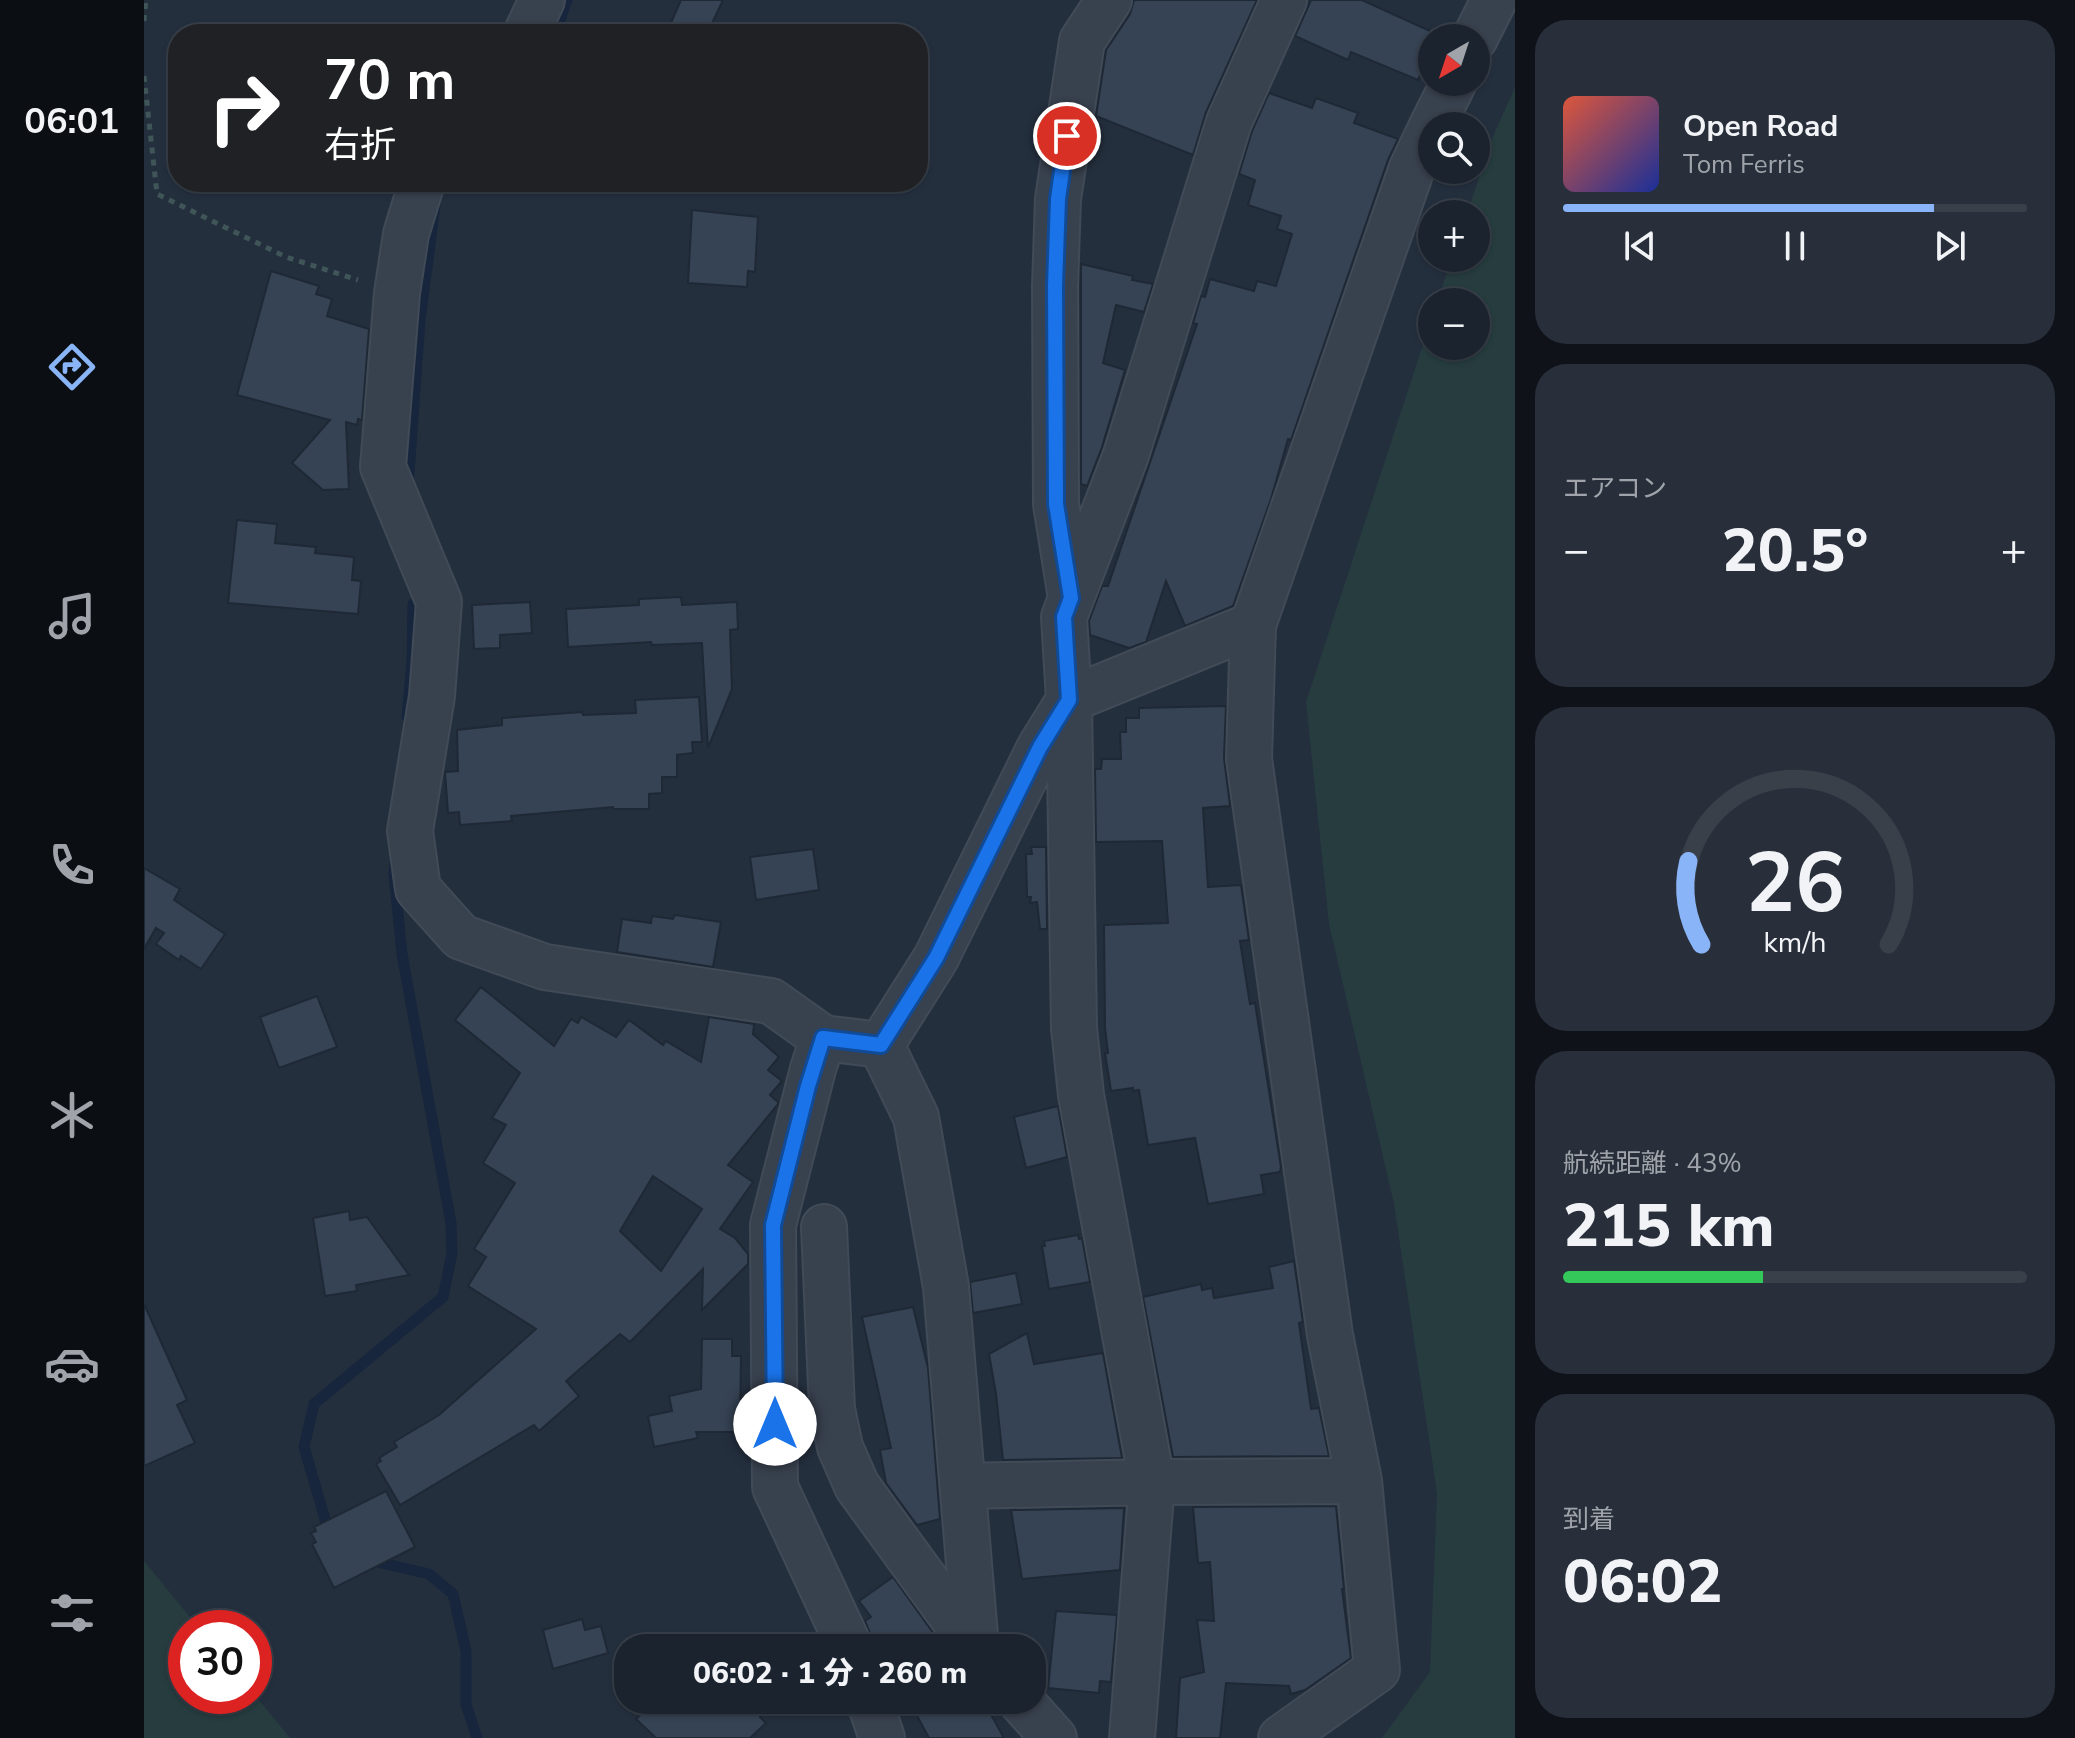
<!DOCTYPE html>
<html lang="ja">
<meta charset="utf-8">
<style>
body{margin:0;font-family:"Nunito Sans","Noto Sans JP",sans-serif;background:#282f3a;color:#f1f3f6;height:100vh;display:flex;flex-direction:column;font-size:30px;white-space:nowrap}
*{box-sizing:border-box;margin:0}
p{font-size:26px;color:#a0a4aa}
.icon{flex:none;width:44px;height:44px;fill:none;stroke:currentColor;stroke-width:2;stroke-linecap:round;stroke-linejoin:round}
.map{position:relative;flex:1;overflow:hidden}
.drawer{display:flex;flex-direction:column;gap:20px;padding:20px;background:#0f1319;width:560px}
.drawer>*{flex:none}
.top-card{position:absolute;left:24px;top:24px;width:760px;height:168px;border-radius:32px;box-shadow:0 2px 6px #0004,0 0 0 2px #39404a;background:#202124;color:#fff;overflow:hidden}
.needle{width:52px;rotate:219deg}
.buttons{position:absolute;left:1274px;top:24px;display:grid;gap:16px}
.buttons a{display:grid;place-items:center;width:72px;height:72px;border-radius:50%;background:#1b232e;box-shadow:0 2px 6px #0004,0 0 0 2px #39404a;font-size:40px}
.speed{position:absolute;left:24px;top:1610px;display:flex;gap:16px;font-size:40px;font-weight:700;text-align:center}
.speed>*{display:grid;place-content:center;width:104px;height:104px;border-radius:50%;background:#1b232e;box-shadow:0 2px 6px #0004,0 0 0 2px #39404a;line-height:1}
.speed .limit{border:12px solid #d22;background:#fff;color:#111}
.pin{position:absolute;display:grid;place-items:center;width:68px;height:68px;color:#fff;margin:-34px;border:4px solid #fff;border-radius:50%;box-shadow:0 2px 8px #0007}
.me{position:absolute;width:88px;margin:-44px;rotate:0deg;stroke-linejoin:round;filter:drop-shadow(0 0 6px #0008)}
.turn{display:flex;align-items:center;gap:28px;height:168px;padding:0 24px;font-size:36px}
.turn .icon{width:104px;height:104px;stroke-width:2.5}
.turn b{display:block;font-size:56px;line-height:68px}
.big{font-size:60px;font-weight:800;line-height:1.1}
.drawer .card{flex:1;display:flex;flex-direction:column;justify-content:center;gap:12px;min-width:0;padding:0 28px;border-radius:32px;background:#282f3a}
.drawer .dial{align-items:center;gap:0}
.dial svg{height:208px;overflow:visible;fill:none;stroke:#39404a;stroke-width:7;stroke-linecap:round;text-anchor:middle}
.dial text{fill:#f1f3f6;stroke:none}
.song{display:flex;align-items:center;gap:24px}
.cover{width:96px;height:96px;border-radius:12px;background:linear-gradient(135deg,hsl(10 70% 55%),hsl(230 70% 35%))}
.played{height:8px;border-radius:4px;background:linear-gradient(90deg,#8ab4f8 80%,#39404a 80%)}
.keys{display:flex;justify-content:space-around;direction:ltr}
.heat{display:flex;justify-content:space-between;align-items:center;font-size:44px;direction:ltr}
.charge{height:12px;border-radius:6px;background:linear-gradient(90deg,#34c759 43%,#39404a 0)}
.trip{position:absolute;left:470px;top:1634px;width:432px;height:80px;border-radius:32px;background:#1b232e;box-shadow:0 2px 6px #0004,0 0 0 2px #39404a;font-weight:800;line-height:80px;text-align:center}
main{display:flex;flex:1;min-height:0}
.tab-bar{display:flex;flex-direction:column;width:144px;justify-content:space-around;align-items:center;background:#0b0e12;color:#a0a4aa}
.tab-bar .icon{width:56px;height:56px}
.tab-bar .active{color:#8ab4f8}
.tab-bar b{font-size:36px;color:#f1f3f6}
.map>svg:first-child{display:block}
</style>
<main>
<nav class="tab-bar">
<b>06:01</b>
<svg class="icon active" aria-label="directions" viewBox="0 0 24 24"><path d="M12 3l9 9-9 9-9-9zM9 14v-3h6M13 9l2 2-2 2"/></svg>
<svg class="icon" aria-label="music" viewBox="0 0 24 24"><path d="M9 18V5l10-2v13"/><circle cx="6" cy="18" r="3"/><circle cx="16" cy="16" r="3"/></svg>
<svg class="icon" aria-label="phone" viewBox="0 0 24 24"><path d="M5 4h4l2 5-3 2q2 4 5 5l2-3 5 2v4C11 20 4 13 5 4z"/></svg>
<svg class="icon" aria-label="climate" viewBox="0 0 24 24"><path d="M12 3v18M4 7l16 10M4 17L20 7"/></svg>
<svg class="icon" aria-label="car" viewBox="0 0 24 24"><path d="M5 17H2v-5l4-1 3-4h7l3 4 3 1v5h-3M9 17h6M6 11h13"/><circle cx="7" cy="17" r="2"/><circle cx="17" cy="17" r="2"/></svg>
<svg class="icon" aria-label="filters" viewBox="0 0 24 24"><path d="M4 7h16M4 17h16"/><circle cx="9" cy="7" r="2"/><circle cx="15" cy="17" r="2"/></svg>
</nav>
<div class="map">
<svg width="1371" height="1738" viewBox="0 0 1371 1738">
<rect width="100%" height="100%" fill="#242f3e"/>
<path fill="#263c3f" d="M1371 87V1738H1238L1286 1672 1293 1493 1250 1204 1185 924 1162 702 1288 317V346H1332V302H1293L1308 258H1332V214H1323L1347 141Z
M0 1561 55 1628H42V1696L110 1694 146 1738H0Z"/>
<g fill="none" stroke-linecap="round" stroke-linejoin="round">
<path stroke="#17263c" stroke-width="11" d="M411 34 423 0
M264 487 276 321 291 206
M263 717 268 661 269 604
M185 1533 160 1447 170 1404 299 1297 308 1253 307 1223 258 954 250 874 251 862
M225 1560 285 1574 309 1594 322 1651V1704L333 1738"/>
</g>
<path fill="#364354" stroke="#1f2835" stroke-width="2" fill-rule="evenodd" d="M537 0H579L563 34H522Z
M990 0H1113L1062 112 1049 155 952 116 962 50 986 14Z
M1167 0H1218L1297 36 1296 38H1288V59L1284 70 1279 69 1274 80 1207 52 1204 60 1151 36Z
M1125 93 1168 108 1172 98 1214 113 1210 123 1254 139 1244 160 1147 440 1144 439 1127 499 1089 606 1041 626 1022 581 1002 642 985 648 946 635 945 621 958 586H964L1053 324 1049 323 1057 296 1061 297 1066 279 1110 291 1113 281 1132 286 1148 234 1133 229 1137 216 1104 205 1111 180 1095 174 1108 131Z
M548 210 614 217 611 272 604 271 603 287 544 283Z
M937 264 989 276 988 280 1009 284 1000 312 972 305 959 363 981 370 958 447 943 486 937 484Z
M127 271 175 286 172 294 188 299 183 316 225 329 218 420 214 419 213 425 202 422 205 489 179 490 148 463 186 420 93 395Z
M93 520 133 524 131 543 172 547 171 553 210 557 208 580 217 581 214 614 84 603Z
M537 597 538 605 593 602 594 629 586 630 588 689 564 748 558 643 508 645 507 642 424 647 422 609 495 605V599Z
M386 602 388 633 356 635V648L330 649 328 605Z
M555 697 558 742H548L549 753 533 755V777H518V793L505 794V809H469V807L367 816 368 821 316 825 315 812 304 813 301 772 314 771 313 730 358 725V718L438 712 439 715 492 713 491 700Z
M1082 706 1080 758 1086 806 1059 808 1064 887 1097 885 1105 940 1096 941 1106 1004 1111 1003 1137 1167 1136 1172 1117 1175 1120 1194 1064 1204 1051 1138 1004 1145 995 1090 989 1091V1088L967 1091 961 1053H964L961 1028 960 925 1024 923 1018 841 952 842 951 769H957L958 759H977L976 732H982V718H995V708Z
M887 847H902L903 929H896L893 902 886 903 887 897H883L882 854H888Z
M669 849 675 890 612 900 606 857Z
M0 868 36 889 30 900 81 934 57 969 37 956 35 960 12 944 20 933 12 928 0 949Z
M531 915 577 922 569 967 473 952 478 919 507 923 508 916 529 919Z
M337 987 410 1046 427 1019 434 1023 437 1017 472 1037 485 1020 519 1045 522 1041 557 1062 565 1017 610 1024 609 1034 635 1057 624 1070 638 1081 626 1095 635 1103 584 1165 609 1182 576 1229 591 1238 604 1254V1264L558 1310 559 1269 486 1342 476 1334 422 1381 435 1396 395 1431 390 1425 256 1505 232 1464 237 1461 235 1458 253 1447 250 1442 295 1415 392 1329 324 1286 342 1257 330 1249 371 1183 339 1163 362 1125 348 1118 376 1073 311 1020ZM509 1176 558 1209 517 1271 476 1231Z
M173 996 193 1047 135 1068 116 1017Z
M914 1106 923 1157 882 1168 870 1117Z
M205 1211 206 1220 223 1217 265 1275 212 1285 213 1291 181 1296 169 1218Z
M934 1235 935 1239 938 1238 946 1282 905 1289 898 1246H901L900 1241Z
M1150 1261 1159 1322 1155 1323 1167 1409 1175 1408 1185 1456 1029 1457 999 1297 1057 1284 1058 1290 1068 1288 1070 1298 1129 1288 1125 1267Z
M872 1273 878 1304 829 1313 826 1282Z
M0 1304 43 1400 33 1405 51 1443 0 1466Z
M769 1307 784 1368 796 1519 773 1525 742 1483 736 1450 747 1448 718 1317Z
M883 1333 890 1364 959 1353 978 1458 859 1460 852 1394 845 1354Z
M558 1339H588V1356H597L596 1432H552L554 1438 510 1447 504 1416 528 1411 525 1396 557 1389Z
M242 1491 271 1547 190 1588 168 1544 172 1542 167 1533 172 1531 170 1527Z
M1192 1506 1200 1589H1198L1207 1658 1161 1690 1147 1694 1145 1686 1082 1683 1076 1738H1032L1036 1678 1060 1672 1053 1620 1070 1621 1066 1562 1054 1563 1049 1507Z
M980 1508 976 1570 878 1579 867 1510Z
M749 1577 800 1648H732L721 1621 727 1617 715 1601Z
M912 1611 973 1615 967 1682 956 1681 955 1693 904 1688Z
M438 1619 441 1630 457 1626 464 1653 409 1669 399 1630Z
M511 1700H633L616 1717 622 1723 606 1738H512L492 1719Z
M778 1700H839L860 1738H785L770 1710 783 1707Z"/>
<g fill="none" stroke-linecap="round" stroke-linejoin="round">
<g stroke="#414a57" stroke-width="48">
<path id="minor" d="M1140 0 1085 122 982 455 920 617 925 700 930 1028 937 1095 1008 1482 1215 1481
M382 34 398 0
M1331 38 1350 0
M1288 126 1310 82
M278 182 262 234 253 293 239 467 295 602 288 696 266 831 274 889 317 937 401 967 627 1001 679 1038 737 1045
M927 598 912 504 911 286 914 199 938 41 965 0
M679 1038 669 1069 629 1225 631 1487 706 1648
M737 1045 772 1117 802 1287 832 1648
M737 1045 792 958 896 747 925 700 1109 625
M680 1227 688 1409 696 1447 713 1486 831 1648
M820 1486 1008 1482 988 1738
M725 1700 738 1738
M876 1700 910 1738
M1137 1738 1233 1670 1215 1481 1186 1335 1105 759 1109 625 1268 168 1288 126"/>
</g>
<path stroke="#3f5557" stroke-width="5" stroke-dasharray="6 6" stroke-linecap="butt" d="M0 21 2 0
M0 76 13 194 142 257 214 280"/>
<use href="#minor" stroke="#38414e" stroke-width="44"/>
</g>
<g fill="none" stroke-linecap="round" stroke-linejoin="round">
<g stroke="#114b97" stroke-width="20">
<path id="route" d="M631 1424 629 1225 664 1086 679 1038 737 1045 792 958 896 747 925 700 920 617 927 598 912 504 911 286 914 199 923 136"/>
</g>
<use href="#route" stroke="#1a73e8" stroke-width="14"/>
</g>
</svg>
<div class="buttons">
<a><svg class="needle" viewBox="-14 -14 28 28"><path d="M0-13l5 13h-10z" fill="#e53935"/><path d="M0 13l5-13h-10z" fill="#a0a4aa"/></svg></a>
<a><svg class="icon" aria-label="search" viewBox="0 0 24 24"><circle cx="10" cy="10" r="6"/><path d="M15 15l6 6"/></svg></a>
<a>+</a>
<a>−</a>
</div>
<div class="speed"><div class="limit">30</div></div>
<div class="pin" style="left:923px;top:136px;background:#d93025"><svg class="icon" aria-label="arrive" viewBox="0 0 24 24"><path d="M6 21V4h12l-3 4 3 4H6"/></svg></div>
<svg class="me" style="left:631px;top:1424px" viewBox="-20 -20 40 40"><circle r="19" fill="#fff"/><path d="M0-13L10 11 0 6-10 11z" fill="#1a73e8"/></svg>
<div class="trip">06:02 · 1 分 · 260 m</div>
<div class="top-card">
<div class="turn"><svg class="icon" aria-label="right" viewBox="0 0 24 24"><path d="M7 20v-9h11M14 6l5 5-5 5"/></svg><div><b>70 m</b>右折</div></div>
</div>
</div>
<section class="drawer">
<div class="card">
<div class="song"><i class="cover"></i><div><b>Open Road</b><p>Tom Ferris</p></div></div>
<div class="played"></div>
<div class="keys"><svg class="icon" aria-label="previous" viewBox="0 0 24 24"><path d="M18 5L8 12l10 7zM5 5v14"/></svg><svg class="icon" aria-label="pause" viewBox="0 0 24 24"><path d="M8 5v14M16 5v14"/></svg><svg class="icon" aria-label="next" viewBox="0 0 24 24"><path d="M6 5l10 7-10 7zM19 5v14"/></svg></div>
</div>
<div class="card"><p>エアコン</p>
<div class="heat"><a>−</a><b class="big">20.5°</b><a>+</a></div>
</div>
<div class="card dial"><svg viewBox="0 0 100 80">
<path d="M14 69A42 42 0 1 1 86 69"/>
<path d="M14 69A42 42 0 0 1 9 37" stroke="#8ab4f8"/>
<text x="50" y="56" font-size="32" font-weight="700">26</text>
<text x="50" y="72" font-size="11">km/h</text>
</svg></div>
<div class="card"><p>航続距離 · 43%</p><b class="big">215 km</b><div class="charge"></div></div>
<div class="card"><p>到着</p><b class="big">06:02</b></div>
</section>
</main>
